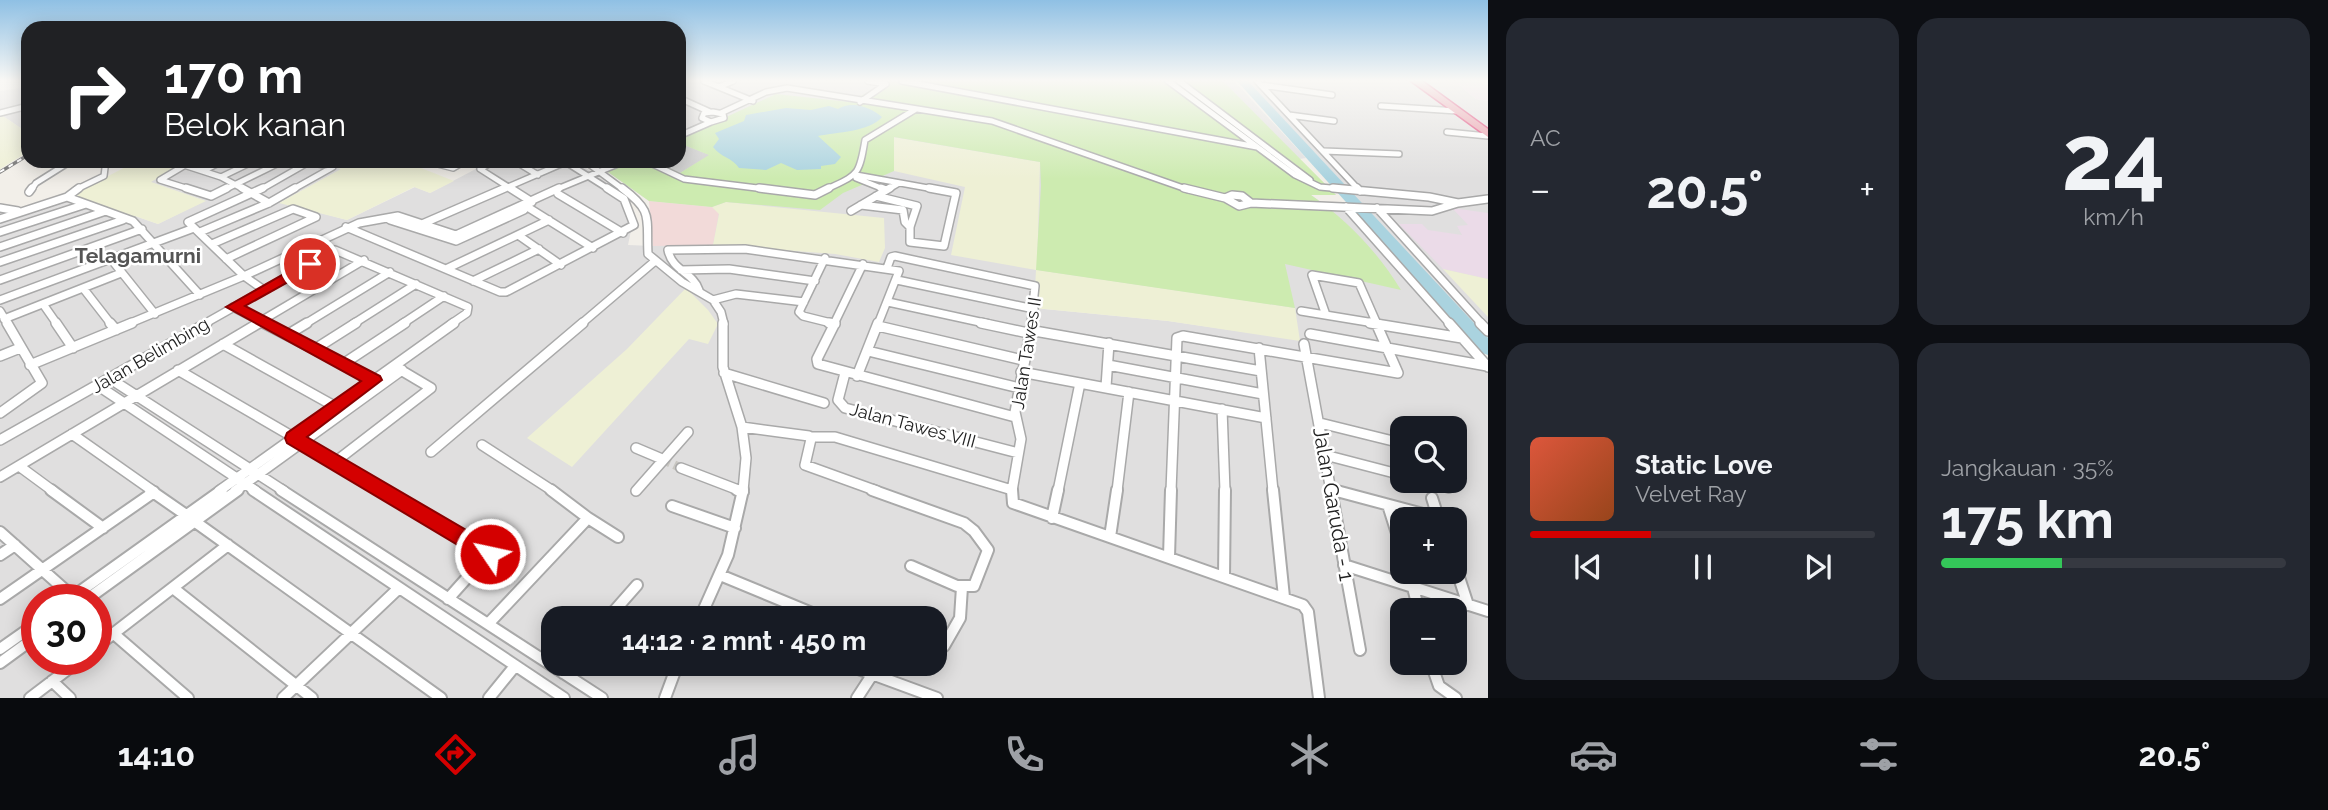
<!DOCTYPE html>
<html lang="id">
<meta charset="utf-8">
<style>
body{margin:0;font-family:Raleway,sans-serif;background:#242831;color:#f1f3f6;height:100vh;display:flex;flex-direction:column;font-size:26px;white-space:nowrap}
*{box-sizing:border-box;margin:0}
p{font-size:23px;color:#9ea1a6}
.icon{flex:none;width:38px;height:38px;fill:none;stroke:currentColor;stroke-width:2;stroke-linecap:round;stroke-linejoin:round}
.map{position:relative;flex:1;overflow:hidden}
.side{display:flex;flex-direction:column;gap:18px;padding:18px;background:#0d0f14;width:840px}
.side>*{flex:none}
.top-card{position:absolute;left:21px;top:21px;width:665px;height:147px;border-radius:21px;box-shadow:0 4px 18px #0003;background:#202124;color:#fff;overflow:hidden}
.controls{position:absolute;left:1390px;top:416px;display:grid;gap:14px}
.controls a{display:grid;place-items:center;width:77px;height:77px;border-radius:14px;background:#171b24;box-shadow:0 4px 18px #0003;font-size:35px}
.speed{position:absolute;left:21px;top:584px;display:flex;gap:14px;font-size:35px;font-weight:700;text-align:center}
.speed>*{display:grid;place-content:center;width:91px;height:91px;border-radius:50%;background:#171b24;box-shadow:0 4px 18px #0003;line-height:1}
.speed .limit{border:10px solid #d22;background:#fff;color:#111}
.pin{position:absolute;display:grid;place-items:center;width:60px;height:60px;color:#fff;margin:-30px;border:4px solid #fff;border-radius:50%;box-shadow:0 2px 7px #0007}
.me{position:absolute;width:77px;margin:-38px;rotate:304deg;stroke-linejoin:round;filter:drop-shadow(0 0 5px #0008)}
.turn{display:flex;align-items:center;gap:24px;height:147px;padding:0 28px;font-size:32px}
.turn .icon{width:91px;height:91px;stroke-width:2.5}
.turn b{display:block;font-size:49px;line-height:60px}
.big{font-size:52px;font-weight:700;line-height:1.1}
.side .tile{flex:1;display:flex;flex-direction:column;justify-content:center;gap:10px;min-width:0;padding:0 24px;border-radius:21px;background:#242831}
.side .dial{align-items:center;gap:0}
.dial b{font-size:91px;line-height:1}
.song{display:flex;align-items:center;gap:21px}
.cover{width:84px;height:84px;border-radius:10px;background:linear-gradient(135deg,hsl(10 70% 55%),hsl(20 70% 35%))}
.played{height:7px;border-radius:4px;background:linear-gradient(90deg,#d40000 35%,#363941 35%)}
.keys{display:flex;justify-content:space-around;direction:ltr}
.heat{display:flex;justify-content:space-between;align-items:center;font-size:38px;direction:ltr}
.charge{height:10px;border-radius:5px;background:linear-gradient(90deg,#34c759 35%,#363941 0)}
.side .tiles{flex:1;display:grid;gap:18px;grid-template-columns:repeat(2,1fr)}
.trip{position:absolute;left:541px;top:606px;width:406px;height:70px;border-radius:21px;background:#171b24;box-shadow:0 4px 18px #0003;font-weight:700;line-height:70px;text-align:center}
.tabs{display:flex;height:112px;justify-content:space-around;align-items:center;background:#090b0e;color:#9ea1a6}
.tabs .icon{width:49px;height:49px}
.tabs .selected{color:#d40000}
.tabs b{font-size:32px;color:#f1f3f6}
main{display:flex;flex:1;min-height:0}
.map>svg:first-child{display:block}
</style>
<main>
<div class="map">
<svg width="1488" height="698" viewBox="0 0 1488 698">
<rect width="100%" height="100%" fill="#f2efe9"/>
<path fill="#e0dfdf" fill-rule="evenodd" d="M679 81H1234L1306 158 1299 159 1336 195H1311L1328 207 1350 208 1488 365V698H0V206L20 212 74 194 124 217 135 216 158 224 204 201 150 182 183 162 179 161H314L342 169 281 202 347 220 415 187 430 193 491 161H576L628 197 634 216 628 245 653 246 712 207 649 201 599 166 609 161H679ZM1037 270 1300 340 1168 321 1034 308ZM1402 429H1454V481H1402ZM1402 520H1454V572H1402ZM37 600H96V660H37ZM1402 611H1454V663H1402ZM553 618H934V663H553Z
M1245 81H1427L1459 85 1476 99 1488 101V342L1320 158Z
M28 87V133L0 114V91Z"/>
<path fill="#f2dad9" d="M649 201 712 207 719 213 713 245 653 246Z"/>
<path fill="#ebdbe8" d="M1427 81H1474L1488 85V101L1476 99 1459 85Z
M1452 208 1488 213V279L1443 269 1399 224H1422L1428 230 1462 235 1457 226 1468 225Z"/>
<path fill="#d0d0d0" d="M679 143 710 155 680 173 654 161H679Z"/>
<path fill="#eef0d5" d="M0 114 28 133V152L0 169Z
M893 137 1040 162 1037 270 1295 308 1300 341 1168 321 1034 308 1036 270 951 255 965 187 894 171Z
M137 161 184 162 151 182 206 201 158 224 135 216 124 218 74 194Z
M314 161H431L421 168 454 181 430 193 414 187 347 220 279 203 341 169Z
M726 202 884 218 885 248 879 262 835 254 713 245 719 214 712 207Z
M1443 269 1488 279V317Z
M686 288 708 310 718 324 708 344 689 339 572 467 527 438 627 349Z"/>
<path fill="#cdebb0" d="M888 81H1223L1336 195H1311C1348 221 1377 251 1401 290L1285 264 1295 308 1036 270 1041 186 1040 162 894 137V171L843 193 820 210 726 202 712 207 649 201 608 172C639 158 649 158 680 173L709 155 679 143V139L776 94 850 102Z"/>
<path fill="#aad3df" d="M829 106 838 109C852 100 872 108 882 117 869 132 837 132 818 136L841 157 835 164 821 166V169L797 170 781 163 766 170 739 168C733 158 720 157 713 147L719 139 715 133 744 121 746 115 786 108 811 110Z"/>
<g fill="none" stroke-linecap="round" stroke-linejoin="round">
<path fill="#aad3df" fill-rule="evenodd" d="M1237 81H1248L1488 338V355L1482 353Z"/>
<path stroke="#c8c6c1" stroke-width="9" stroke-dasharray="9 4.5" stroke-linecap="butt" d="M662 459 681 468"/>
<g stroke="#a9a9a9" stroke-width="8">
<path id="street-far3" d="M704 81 753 101
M902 81 1257 147
M1168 81 1295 175 1320 187 1352 190
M1179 81 1310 180
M1257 81 1359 190
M1261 85 1332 95
M719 87 733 81
M679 98 710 112
M860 102 886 84 868 81
M1381 106 1457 111
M713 112 723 114 724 118 711 122 702 118 704 113Z
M0 113 28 106
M721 113 766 92 787 88 992 121 1189 190
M1289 115 1334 121
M1447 132 1488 136
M679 136 711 122
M1324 151 1399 154
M494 161 480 169 513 190
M515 161 538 175
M564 161 610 190
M585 161 624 190
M646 161 684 179 773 190
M430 162 453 168 465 161
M184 165 221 177 245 190
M203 171 223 161
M856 175 939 190
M221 177 254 161
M856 178 886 190
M31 190 36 183 71 161
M75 190 104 176 105 168
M192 190 160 180 192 161
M224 190 283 161
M260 190 309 162 333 167 292 190
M501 190 566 162
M555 190 625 161
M825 190C858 174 859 177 865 140L916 109
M887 190 899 183"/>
</g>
<g stroke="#a9a9a9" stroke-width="10">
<path id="street-far2" d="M186 188 211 196 227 188
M242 188 269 203
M263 188 188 222 244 276 264 290
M510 188 532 202
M622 188C654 212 646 217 648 254L682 282 713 300 721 312 724 324
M759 188 815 195 829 188
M881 188 886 190
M1184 188 1225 198
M1333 188 1429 197 1458 203
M1357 188 1360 191
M29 192 32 188
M558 194 623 233
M1232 195 1242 196 1251 203 1239 206 1225 198Z
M876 196 917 206 910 227V242L944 246 956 193 929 188
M67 197 79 188
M1251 203 1432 211 1458 203 1488 199
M861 205 903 210 905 222 910 227
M1346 207 1450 324
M0 208 18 211
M529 208 593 248
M1377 208 1482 324
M851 211 890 188
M0 219 67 197 133 221 200 295
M390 220 456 241 524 210
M422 224 505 188
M346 227 500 292H506L634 225 624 199 607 188
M0 232 86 204
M200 232 269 203 295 188
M518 235 561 265
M212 244 293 209 316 217 226 259
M0 247 103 212
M825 258 799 312 803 316 835 324
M111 259 155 314
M0 262 123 220
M887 268 891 257 895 256 1035 286 1031 324
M446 269 549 220
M681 270 729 269 815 281
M0 280 142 229
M897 280 1034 309
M473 281 539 249
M83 288 111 324
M699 290C693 272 672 271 668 250L745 249 899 271 878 324
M0 300 194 228
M713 300 736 294 804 302
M888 302 989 324
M43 304 57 324
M233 307 266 324
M0 311 8 324
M1301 311 1380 324
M1326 315 1312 275 1359 283 1377 324
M4 319 121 273
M128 324 244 276 359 223 398 216 456 235 559 188
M204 324 335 250 468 307 467 313 451 324
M256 324 364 260
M305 324 390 272
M353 324 416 284
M402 324 444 296
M581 324 655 261
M834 324 863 264"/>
</g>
<g stroke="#a9a9a9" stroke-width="12">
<path id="street-far1" d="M56 323 73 348
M110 323 116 330
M263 323 374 380
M723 323V367L742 427 746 458 743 491
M829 323 835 324
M835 323 817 359 818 364 1015 417
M981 323 1028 333
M1370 323 1462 338
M1449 323 1488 367
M1480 323 1488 331
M878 326 1023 360
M1029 330 1261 371
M1310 334 1487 366
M287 335 307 323
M223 344 336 407
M1304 344 1331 491
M1259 348 1273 491
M315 349 356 323
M868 351 1019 388
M0 356 20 348
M343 364 405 323
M30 365 132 323
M1108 365 1263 394
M178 370 386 491
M1021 372 1266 418
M724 373 824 403
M845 373 838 400 845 408 1018 453
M857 376 878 323
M109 378 284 491
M97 385 256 491
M1106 387 1109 343
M1222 409 1225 491
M0 413 42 383 7 323
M1320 423 1397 442
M742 427 809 436 811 439 805 465 877 491
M72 434 153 491
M810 437H835L1012 490
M0 440 207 323
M482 445 553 491
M636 448 662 459
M431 452 583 323
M1325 455 1402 475
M335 462 431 388 399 369
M19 466 53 491
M681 468 741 491
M0 477 259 323
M1426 481 1449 488
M1331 489 1339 491
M219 491 454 323
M235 491 402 370
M636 491 688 432
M1012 491 1021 439 1015 412 1032 323
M1058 491 1080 383
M1117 491 1129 392
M1171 491 1177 338 1183 336 1398 373 1376 323"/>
</g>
<g stroke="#a9a9a9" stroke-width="14">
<path id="street" d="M51 490 103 528
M150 490 186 515
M253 490 564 698
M281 490 602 698
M383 490 490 552 448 599
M737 490 743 492
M872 490 964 523 974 531 988 550 974 586H957L911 566
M1012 490 1013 503 1303 605 1308 612 1319 698
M1273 490 1284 597
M1331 490 1360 650
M1333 490 1438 518
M1432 498 1439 520
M1388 505 1402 549
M672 506 735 528
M588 518 618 537
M1052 518 1058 490
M194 521 441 698
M0 532 73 597
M1110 537 1117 490
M0 555 15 545
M1169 557 1171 490
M1454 562 1468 605
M1344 565 1488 611
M1409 572 1419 611
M720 575 824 618
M1224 577 1225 490
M173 588 312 698
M0 599 154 492
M68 600 222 490
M86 600 238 490
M608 618 637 585
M700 618 728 555 743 490
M489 623 588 518 551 490
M114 634 188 698
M944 646 960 618 962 587
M96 647 228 545
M0 649 37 623
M0 663 37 636
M842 663 937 698
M1431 663 1439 686 1456 698
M563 673 571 663
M52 681 70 698
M30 698 80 660
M283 698 399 588
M489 698 515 666
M665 698 678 663
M857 698 872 675"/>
</g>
<g stroke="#dc2a67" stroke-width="3">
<path id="highway" d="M1411 81H1422L1488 129V137Z"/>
</g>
<use href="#street-far3" stroke="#fff" stroke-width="5"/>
<use href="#street-far2" stroke="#fff" stroke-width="7"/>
<use href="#street-far1" stroke="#fff" stroke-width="9"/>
<use href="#street" stroke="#fff" stroke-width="10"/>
<use href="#highway" fill="#e892a2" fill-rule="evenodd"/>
<g stroke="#707070" stroke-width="3.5">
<path id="rail" d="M0 172 28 155"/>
</g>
<use href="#rail" stroke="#fff" stroke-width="2" stroke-dasharray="5" stroke-linecap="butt"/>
</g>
<linearGradient id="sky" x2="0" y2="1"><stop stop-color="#8fc0e4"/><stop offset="0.45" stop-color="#f9f8f5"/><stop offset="1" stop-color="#f9f8f5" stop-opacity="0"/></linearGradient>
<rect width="1488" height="179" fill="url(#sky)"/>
<path fill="#d40000" stroke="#8a0000" stroke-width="2" d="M310 259 315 261V267L245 306 380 376 382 380 307 437 497 548 500 554 497 560 490 563 483 560 287 443 285 438 287 433 361 381 226 307Z"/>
<g text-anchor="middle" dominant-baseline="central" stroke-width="5" stroke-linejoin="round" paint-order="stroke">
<g font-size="18" fill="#222" stroke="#fff">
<text transform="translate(1026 353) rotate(-81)">Jalan Tawes II</text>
<text transform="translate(150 355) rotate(-30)">Jalan Belimbing</text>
<text transform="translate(913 425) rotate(15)">Jalan Tawes VIII</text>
</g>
<g font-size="21" font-weight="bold" fill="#555" stroke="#fff">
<text x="138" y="255">Telagamurni</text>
</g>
<g font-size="21" fill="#222" stroke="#fff">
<text transform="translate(1334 504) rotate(80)">Jalan Garuda - 1</text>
</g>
</g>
</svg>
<div class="controls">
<a><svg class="icon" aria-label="search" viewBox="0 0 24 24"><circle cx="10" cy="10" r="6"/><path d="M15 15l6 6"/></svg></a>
<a>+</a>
<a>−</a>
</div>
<div class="speed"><div class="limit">30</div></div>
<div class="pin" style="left:310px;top:264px;background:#d93025"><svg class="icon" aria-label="arrive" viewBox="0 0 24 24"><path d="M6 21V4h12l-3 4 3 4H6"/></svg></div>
<svg class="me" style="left:490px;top:554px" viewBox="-20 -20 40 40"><circle r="17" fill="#d40000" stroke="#fff" stroke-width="3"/><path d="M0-11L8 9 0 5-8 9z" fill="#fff"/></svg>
<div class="trip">14:12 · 2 mnt · 450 m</div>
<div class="top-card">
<div class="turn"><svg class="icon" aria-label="right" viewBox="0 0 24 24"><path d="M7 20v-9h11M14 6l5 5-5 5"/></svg><div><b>170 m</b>Belok kanan</div></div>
</div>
</div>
<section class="side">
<div class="tiles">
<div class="tile"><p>AC</p>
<div class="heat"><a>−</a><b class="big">20.5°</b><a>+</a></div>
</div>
<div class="tile dial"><b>24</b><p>km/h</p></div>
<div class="tile">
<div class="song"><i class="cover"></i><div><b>Static Love</b><p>Velvet Ray</p></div></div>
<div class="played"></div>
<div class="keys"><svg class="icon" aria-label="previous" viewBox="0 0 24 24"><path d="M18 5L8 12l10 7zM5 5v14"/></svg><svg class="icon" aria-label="pause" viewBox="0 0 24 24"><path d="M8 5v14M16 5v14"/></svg><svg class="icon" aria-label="next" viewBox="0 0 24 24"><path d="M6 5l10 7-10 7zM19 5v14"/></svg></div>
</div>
<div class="tile"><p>Jangkauan · 35%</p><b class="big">175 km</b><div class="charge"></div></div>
</div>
</section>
</main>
<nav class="tabs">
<b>14:10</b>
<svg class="icon selected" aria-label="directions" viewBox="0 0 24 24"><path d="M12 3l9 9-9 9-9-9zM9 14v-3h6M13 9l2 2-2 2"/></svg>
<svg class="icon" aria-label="music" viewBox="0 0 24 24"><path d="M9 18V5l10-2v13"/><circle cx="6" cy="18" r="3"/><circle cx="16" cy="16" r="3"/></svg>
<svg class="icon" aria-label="phone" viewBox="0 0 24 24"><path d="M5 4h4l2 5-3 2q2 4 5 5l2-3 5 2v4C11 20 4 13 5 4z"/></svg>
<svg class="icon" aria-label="climate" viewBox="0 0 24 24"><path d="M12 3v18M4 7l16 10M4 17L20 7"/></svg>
<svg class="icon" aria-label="car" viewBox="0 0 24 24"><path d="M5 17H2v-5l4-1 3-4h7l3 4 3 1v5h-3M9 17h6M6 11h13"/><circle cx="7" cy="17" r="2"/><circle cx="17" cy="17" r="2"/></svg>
<svg class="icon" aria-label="filters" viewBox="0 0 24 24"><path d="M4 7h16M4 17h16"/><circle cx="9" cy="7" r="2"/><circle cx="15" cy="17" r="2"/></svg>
<b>20.5°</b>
</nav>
